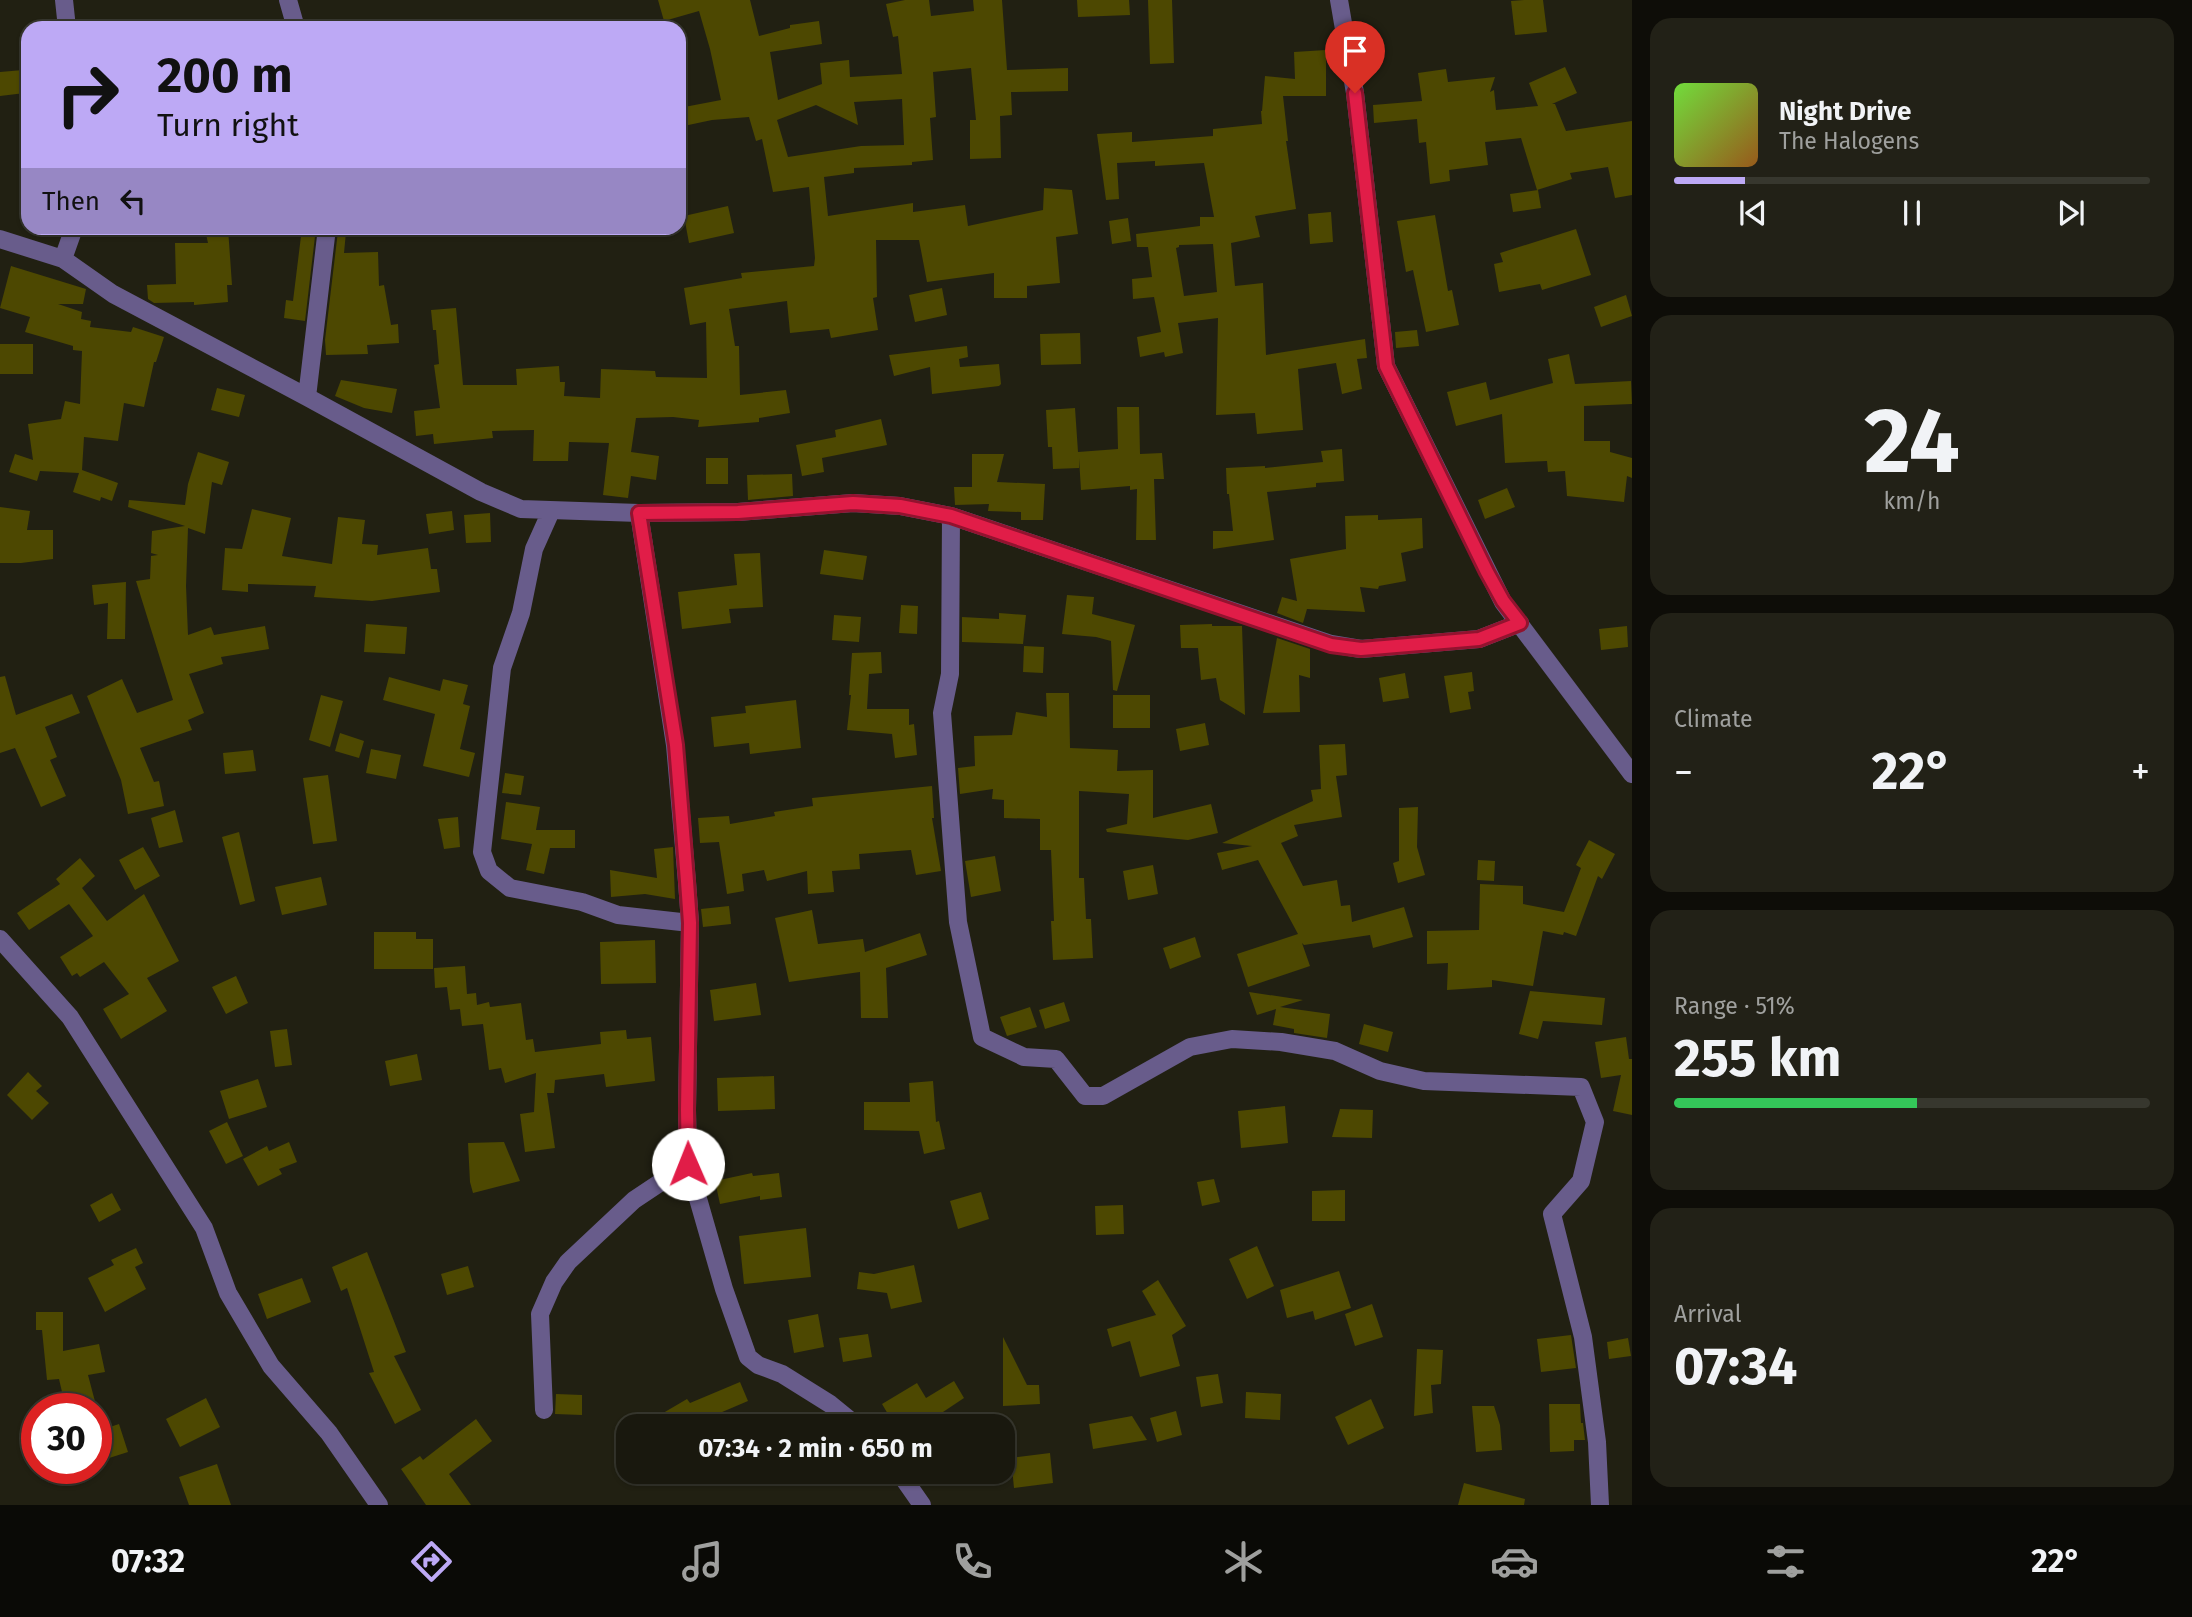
<!DOCTYPE html>
<meta charset="utf-8">
<style>
body{margin:0;font-family:"Fira Sans",sans-serif;background:#222117;color:#f1f3f6;height:100vh;display:flex;flex-direction:column;font-size:26px;white-space:nowrap}
*{box-sizing:border-box;margin:0}
p{font-size:23px;color:#9fa09e}
.icon{flex:none;width:38px;height:38px;fill:none;stroke:currentColor;stroke-width:2;stroke-linecap:round;stroke-linejoin:round}
.map{position:relative;flex:1;overflow:hidden}
.side{display:flex;flex-direction:column;gap:18px;padding:18px;background:#0e0d08;width:560px}
.side>*{flex:none}
.banner{position:absolute;left:21px;top:21px;width:665px;height:214px;border-radius:21px;box-shadow:0 2px 5px #0004,0 0 0 2px #37372e;background:#bda9f5;color:#111;overflow:hidden}
.speed{position:absolute;left:21px;top:1393px;display:flex;gap:14px;font-size:35px;font-weight:700;text-align:center}
.speed>*{display:grid;place-content:center;width:91px;height:91px;border-radius:50%;background:#19180e;box-shadow:0 2px 5px #0004,0 0 0 2px #37372e;line-height:1}
.speed .limit{border:10px solid #d22;background:#fff;color:#111}
.pin{position:absolute;display:grid;place-items:center;width:60px;height:60px;color:#fff;margin:-72px -30px;border-radius:50% 50% 50% 0;rotate:-45deg;box-shadow:0 0 7px #0007}
.pin .icon{rotate:45deg}
.me{position:absolute;width:77px;margin:-38px;rotate:359deg;stroke-linejoin:round;filter:drop-shadow(0 0 5px #0008)}
.turn{display:flex;align-items:center;gap:24px;height:147px;padding:0 21px;font-size:32px}
.turn .icon{width:91px;height:91px;stroke-width:2.5}
.turn b{display:block;font-size:49px;line-height:60px}
.then{display:flex;align-items:center;height:66px;padding:0 21px;background:#0003;gap:14px;font-size:26px}
.big{font-size:52px;font-weight:700;line-height:1.1}
.side .tile{flex:1;display:flex;flex-direction:column;justify-content:center;gap:10px;min-width:0;padding:0 24px;border-radius:21px;background:#222117}
.side .dial{align-items:center;gap:0}
.dial b{font-size:91px;line-height:1}
.song{display:flex;align-items:center;gap:21px}
.cover{width:84px;height:84px;border-radius:10px;background:linear-gradient(135deg,hsl(100 70% 55%),hsl(30 70% 35%))}
.played{height:7px;border-radius:4px;background:linear-gradient(90deg,#bda9f5 15%,#37372e 15%)}
.keys{display:flex;justify-content:space-around;direction:ltr}
.heat{display:flex;justify-content:space-between;align-items:center;font-size:38px;direction:ltr}
.charge{height:10px;border-radius:5px;background:linear-gradient(90deg,#34c759 51%,#37372e 0)}
.trip{position:absolute;left:616px;top:1414px;width:399px;height:70px;border-radius:21px;background:#19180e;box-shadow:0 2px 5px #0004,0 0 0 2px #37372e;font-weight:700;line-height:70px;text-align:center}
.dock{display:flex;height:112px;justify-content:space-around;align-items:center;background:#0a0a06;color:#9fa09e}
.dock .icon{width:49px;height:49px}
.dock .on{color:#bda9f5}
.dock b{font-size:32px;color:#f1f3f6}
main{display:flex;flex:1;min-height:0}
.map>svg:first-child{display:block}
</style>
<main>
<div class="map">
<svg width="1632" height="1505" viewBox="0 0 1632 1505">
<rect width="100%" height="100%" fill="#212012"/>
<path fill="#4d4801" fill-rule="evenodd" d="M658 0H750L759 36 790 28V25L819 21 822 44 770 52 778 100 822 84 820 63 849 60 850 77 902 74 898 36 893 37 886 4 905 0H929L931 16 974 11 973 0H1002L1007 70 1068 68V91L1011 92 1012 115 1000 116 1001 158 970 159V120H976L971 68 933 72 936 117 930 118 933 160 912 162V165L854 168V173L824 177 828 216 913 203V212L965 205 968 226 1043 210 1044 188 1072 190 1078 234 1056 237 1060 283 1027 286V298H994V273L927 282 919 240H876L877 297 873 298 878 330 831 338 829 329 790 333 787 301 729 309 735 346H739L740 395 786 390 790 413 759 418V422L698 427 699 420 673 417 636 418 631 452 659 456 656 480 631 476 628 498 603 495 609 443 569 442 568 461H533L534 430 492 431 493 438 434 444 433 434 416 436 414 411 440 408 434 365 439 364 436 330H433L431 310 456 308 463 385H517L516 369 559 366 560 382H565L564 396 600 398 601 369 655 371 656 377 707 378 706 322 690 325 684 288 742 278 741 273 814 266 815 258 809 187 773 192 762 139 756 141 749 117 712 120 679 127V108L721 100 710 49 699 11 664 21ZM902 99 904 145 861 146 788 157 777 120 816 105 858 125 854 102Z
M1077 0H1129L1130 15 1078 17Z
M1148 0H1172L1174 63 1150 64Z
M1524 0H1543L1547 32 1515 35 1511 1Z
M1326 50V96H1283L1288 141H1286L1296 209 1255 216 1260 237 1231 243 1235 286 1263 283 1266 355 1365 339 1367 358 1357 359 1362 389 1342 394 1336 363 1298 369 1303 430 1257 434 1255 413 1216 415 1218 318 1178 323 1183 353 1165 357 1164 352 1140 357 1137 337 1161 332 1154 297 1133 299 1132 279 1152 277 1148 247H1137L1136 234 1200 226V217H1214L1204 163 1155 166V161L1117 163 1119 199 1106 200 1097 134 1132 132V142L1213 136V129L1262 124 1261 111H1262L1265 76 1295 79 1294 52ZM1213 244 1217 292 1184 296 1176 248 1179 247V245Z
M1565 67 1577 93 1552 104H1555L1566 131 1632 121V195L1615 198 1608 167 1570 173 1572 179 1537 190 1521 138 1485 142 1488 165 1449 170 1450 181 1430 184 1426 142 1419 143 1417 119 1374 123 1373 105 1422 101 1418 73 1446 69 1448 82 1495 77 1490 92 1494 90 1496 110 1538 106 1529 83Z
M23 70 25 93 0 96V72Z
M1538 190 1541 208 1513 212 1510 194Z
M728 206 734 233 689 243 684 216Z
M1331 212 1333 242 1310 244 1308 214Z
M1435 215 1448 291 1452 290 1459 325 1426 332 1413 270 1406 272 1397 221Z
M1128 218 1131 241 1112 244 1109 221Z
M228 228 232 285H227L228 302 194 305V302L154 303 148 299 147 285 176 284 175 243H208L206 234Z
M302 228H316L305 321 284 318 286 300 293 301Z
M1576 229 1591 275 1542 290 1540 284 1499 292 1494 264 1503 262 1500 253Z
M338 231 346 232 344 253 378 252 379 286 384 285 391 325 398 324 399 343 367 345 368 354 326 355 325 340Z
M11 266 86 289 83 304H58L82 312 81 319 91 321 90 327 131 332 133 327 164 337 156 362H154L144 407 124 403 118 441 84 437 82 470 118 483 112 501 101 497 100 501 73 492 79 473 40 471 37 481 9 472 15 454 33 460 28 424 61 419 65 401 80 404 82 351 73 350V346L25 332 30 317 0 308Z
M942 288 947 315 915 322 909 295Z
M1626 295 1632 316 1601 327 1594 307Z
M1417 330 1419 346 1396 348 1395 332Z
M1080 333 1081 364 1041 365 1040 334Z
M0 344H33V374H0Z
M967 346 968 357 959 359 960 367 999 364 1001 384 999 386 932 394 930 367 894 376 889 355Z
M1569 354 1575 384 1631 381 1632 404 1584 406V441H1610V452L1632 458V478L1627 476 1624 502 1567 496 1565 471 1548 472 1547 461 1505 463 1502 414 1456 426 1447 392 1486 382 1490 400 1553 383 1548 359Z
M341 380 397 389 392 413 364 408 335 396Z
M217 388 245 395 239 417 211 410Z
M1117 407H1139L1140 454 1162 453 1164 479H1154L1156 540H1136L1137 489 1130 490V486L1081 490 1079 458V468L1053 469 1052 447H1048L1046 410 1075 408 1078 452 1118 449Z
M881 419 887 445 822 458 824 472 802 476 796 445 836 437 835 430Z
M1342 449 1344 481 1316 483V487L1267 492 1274 540 1213 549V531H1233L1229 494H1227L1226 468 1265 466V468L1323 462 1321 451Z
M198 452 229 462 222 485 212 482 205 534 188 528 186 586 188 635 211 627 214 635 265 626 269 649 221 657 223 664 189 674 204 713 188 720 192 730 140 748 154 782 159 781 164 806 128 814 121 780 87 696 122 679 137 713 173 700 136 581 150 579 151 556 158 555 151 553 152 531 185 526 128 507 129 500 185 505 188 484Z
M972 454H1004L997 482 1045 484 1043 520H1021V512L988 511 989 504 955 505 954 487H972Z
M706 458H728V484H706Z
M792 474 793 496 748 500 747 475Z
M1507 488 1515 507 1485 519 1478 500Z
M0 507 30 511 27 530H53V559L21 563H0Z
M252 509 291 518 282 556 332 564 338 517 365 520 362 544 378 545 377 555 428 548 431 569H437L440 592 372 601 314 597 316 586 248 584V592L222 590 225 548 242 549Z
M452 511 454 530 429 534 426 514Z
M490 513 491 542 466 543 464 515Z
M1378 515V520L1422 518 1423 548 1401 553 1406 581 1379 586 1378 589 1360 587 1365 612 1307 609 1303 623 1277 613 1282 597 1297 601 1290 559 1346 549 1345 516Z
M824 550 867 556 863 580 820 574Z
M760 553 763 607 729 609 731 623 682 629 678 592 737 585 734 554Z
M126 582 125 639H107L108 603 94 605 92 585Z
M1067 595 1094 597 1092 614 1135 625 1117 691 1113 690 1111 641 1096 637 1062 634Z
M901 605 918 606 917 634 899 633Z
M999 613 1026 615 1023 644 962 642V617L999 619Z
M834 615 861 617 859 642 832 640Z
M366 624 407 627 405 654 364 652Z
M1212 624V626H1242L1245 715 1220 700 1216 678 1201 680 1198 648H1181L1180 625Z
M1627 626 1628 647 1601 650 1599 629Z
M1277 638 1310 649V678L1299 675 1300 712 1263 713Z
M1024 646 1044 647 1043 673 1023 672Z
M881 652 882 673 869 674 867 709H909V725L914 724 917 755 895 758 892 734 847 730 851 695H849L852 653Z
M1472 672 1474 691 1468 692 1471 709 1450 713 1444 676Z
M1405 673 1409 698 1383 702 1379 678Z
M5 676 16 715 72 694 80 713 45 727 57 757 50 760 66 796 41 807 15 748 0 753V677Z
M389 677 440 691 443 679 468 685 463 704 470 706 460 749 475 753 469 777 423 766 435 714 383 700Z
M1046 693H1069L1070 748 1118 750 1117 771 1153 770V818L1211 804 1218 833 1188 840 1107 832 1106 829 1127 824 1129 794 1079 791V878H1084L1086 919H1091L1093 958 1053 960 1051 921H1054L1051 850H1040V819L1004 818V800L992 799 993 789 960 794 958 768 975 766 974 736 1012 735 1016 712 1047 717Z
M321 695 343 701 330 747 309 740Z
M1113 695H1150V728H1113Z
M796 700 801 748 750 754 749 743 714 747 711 717 746 713 745 706Z
M1205 723 1209 745 1180 751 1176 729Z
M340 733 364 741 359 758 335 751Z
M1345 744 1347 775 1336 776 1342 817 1294 825 1298 836 1281 843 1303 886 1337 880 1341 906 1350 905 1352 922 1404 907 1413 937 1373 948 1370 935 1304 945 1302 943 1310 966 1248 987 1237 954 1298 934 1258 860 1222 870 1217 853 1252 846 1222 843 1313 801 1311 790 1321 789 1319 745Z
M371 749 401 755 396 779 366 773Z
M253 750 256 771 225 774 223 753Z
M505 773 524 776 521 795 502 793Z
M328 775 337 841 313 844 303 778Z
M932 786 934 818H932L941 871 916 875 911 850 859 854 860 869 832 871 834 892 808 894 807 871 767 881 764 870 742 874 744 891 727 894 719 842 700 843 698 818 729 816 730 824 775 816 774 812 813 806 812 798Z
M506 802 540 807 536 830H575V848H550L544 874 526 870 532 844 501 839Z
M1418 807 1417 847 1425 875 1398 883 1393 863 1399 861V808Z
M175 810 183 842 159 848 151 818Z
M458 817 460 847 444 849 438 819Z
M239 832 255 901 240 905 222 837Z
M1589 840 1615 854 1602 879 1598 876 1576 936 1564 932 1563 935 1543 931 1533 986 1492 980V987L1447 990 1448 963 1427 964V931L1479 930 1480 884 1523 886V904L1564 912 1581 868 1576 865Z
M143 847 160 876 135 890 119 860Z
M673 847 675 899 645 894 611 897 610 870 657 878 654 849Z
M995 856 1001 891 971 897 965 861Z
M80 858 95 876 82 888 107 921 144 894 179 961 147 978 167 1011 121 1039 103 1009 129 994 104 962 80 977 77 973 72 976 60 957 93 936 69 904 29 930 17 913 60 884 56 879Z
M1478 860 1495 861 1494 881 1477 880Z
M1153 865 1158 894 1128 900 1123 871Z
M321 877 327 905 282 915 275 887Z
M729 906 731 924 703 927 701 909Z
M812 910 818 944 863 939 865 952 920 933 927 955 886 968 888 1018H861L860 972 789 982 775 918Z
M374 932H416V939H433V969H374Z
M1195 937 1201 957 1170 969 1163 948Z
M655 940 656 983 601 984 600 942Z
M465 966 467 994 476 993 477 1005 489 1002 490 1007 521 1003 526 1040 533 1039 535 1052 601 1044 600 1032 626 1030 627 1039 651 1037 655 1081 606 1087 604 1074 555 1080 554 1093H547L555 1148 525 1152 520 1114 534 1112 536 1073 505 1083 501 1068 489 1070 483 1024 462 1026 460 1009 450 1010 447 987 435 988 434 968Z
M236 976 248 1003 226 1014 212 987Z
M756 983 761 1015 714 1021 710 990Z
M1530 991 1605 998 1602 1025 1543 1021 1538 1039 1519 1034Z
M1249 992 1303 1000 1280 1007 1330 1014 1327 1038 1294 1033V1029L1273 1025 1276 1009 1257 1015Z
M1064 1002 1070 1021 1045 1029 1039 1010Z
M1030 1007 1037 1027 1007 1036 1000 1017Z
M1364 1024 1393 1032 1388 1052 1359 1044Z
M287 1029 292 1065 275 1067 270 1031Z
M1626 1037 1629 1059H1632V1115L1613 1111 1621 1075 1601 1078 1595 1042Z
M417 1054 422 1080 390 1086 385 1061Z
M28 1072 42 1086 36 1091 49 1103 32 1120 7 1095Z
M774 1076 775 1109 718 1111 717 1078Z
M258 1079 267 1107 229 1119 220 1091Z
M933 1081 936 1122 939 1121 945 1149 924 1154 919 1131 864 1130V1102H910L909 1083Z
M1285 1106 1288 1143 1241 1148 1238 1111Z
M1340 1109 1373 1110 1372 1138 1332 1137Z
M227 1122 243 1156 226 1164 209 1131Z
M289 1142 297 1162 279 1169 282 1174 258 1186 243 1159 267 1146 269 1151Z
M504 1142 520 1181 473 1193 470 1182 468 1143Z
M752 1173 753 1176 779 1173 782 1197 760 1200V1196L720 1204 715 1181Z
M1214 1179 1220 1202 1202 1206 1197 1182Z
M1345 1190V1221H1312V1191Z
M981 1192 989 1219 958 1229 950 1201Z
M112 1193 121 1210 99 1222 90 1205Z
M1123 1205 1124 1234 1096 1235 1095 1206Z
M806 1228 811 1277 744 1284 739 1236Z
M1257 1246 1274 1286 1247 1299 1229 1259Z
M136 1248 143 1263 135 1267 146 1289 105 1312 88 1278 114 1265 111 1260Z
M367 1252 406 1352 394 1356 421 1410 395 1424 369 1373 374 1372 347 1288 341 1291 332 1267Z
M914 1265 922 1302 891 1309 887 1293 857 1289 859 1272 874 1274Z
M468 1266 474 1287 447 1295 441 1274Z
M1339 1271 1351 1308 1315 1320 1313 1311 1287 1318 1280 1290Z
M302 1278 311 1302 267 1319 258 1294Z
M1158 1280 1186 1326 1172 1335 1180 1366 1140 1377 1130 1341 1112 1347 1107 1329 1156 1315 1142 1291Z
M1372 1304 1383 1337 1355 1346 1345 1314Z
M36 1312H63V1351L99 1344 105 1372 88 1375 97 1409H66L59 1379 47 1380 42 1330H36Z
M818 1314 824 1347 794 1353 788 1320Z
M868 1334 872 1357 843 1362 839 1338Z
M1571 1335 1576 1368 1541 1372 1537 1339Z
M1003 1337 1027 1385H1039L1040 1404 1003 1406Z
M1628 1338 1631 1356 1609 1359 1607 1342Z
M1417 1349 1443 1350 1441 1384 1431 1385 1433 1413 1414 1416Z
M1218 1374 1223 1403 1201 1407 1196 1377Z
M954 1381 964 1398 922 1426H895L882 1404 917 1383 926 1398Z
M740 1382 748 1401 701 1421 704 1426H641L687 1399 690 1403Z
M1246 1392 1281 1394 1280 1420 1245 1418Z
M556 1394 582 1395V1415L555 1414Z
M206 1398 220 1427 180 1447 166 1419Z
M1371 1399 1384 1428 1348 1445 1335 1417Z
M1549 1404H1580L1581 1423H1583L1585 1440H1574V1451L1550 1452Z
M1472 1406H1494L1500 1425 1502 1450 1476 1452Z
M1176 1411 1182 1435 1157 1442 1150 1418Z
M1132 1416 1147 1440 1093 1449 1089 1424Z
M476 1419 492 1441 449 1474 471 1505H426L401 1469 420 1456 423 1460Z
M119 1424 128 1452 106 1459 98 1431Z
M1050 1453 1053 1483 1014 1488 1011 1458Z
M217 1464 231 1505H189L179 1477Z
M1464 1483 1525 1499 1524 1505H1458Z"/>
<g fill="none" stroke-linecap="round" stroke-linejoin="round">
<path stroke="#685c8b" stroke-width="18" d="M64 0 67 28
M288 0 296 28
M1339 0 1355 93 1386 366 1503 602 1632 774
M0 239 63 259 113 294 307 397 481 492 521 509 639 513 738 512 853 503 900 506 951 516 1331 644 1361 649 1479 639 1520 623
M63 259 74 228
M307 397 327 228
M551 511 534 549 521 613 502 668 482 852 489 871 510 888 582 902 618 915 690 923
M639 513 675 745 687 882 690 923 687 1110 688 1164 724 1289 748 1357 758 1365 782 1374 830 1404 857 1426
M951 516 950 674 942 713 958 922 982 1037 1024 1057 1056 1059 1085 1096H1103L1190 1047 1232 1039 1281 1042 1335 1051 1380 1071 1424 1081 1581 1087 1595 1122 1581 1181 1552 1214 1583 1337 1597 1442 1600 1505
M0 939 70 1017 204 1228 228 1293 271 1366 329 1433 379 1505
M544 1410 540 1314 554 1282 568 1262 634 1200 688 1164
M899 1472 922 1505"/>
</g>
<g fill="none" stroke-linecap="round" stroke-linejoin="round">
<g stroke="#92132f" stroke-width="18">
<path id="route" d="M688 1164 687 1110 690 923 687 881 676 745 639 513 738 512 853 503 900 506 951 516 1331 645 1361 649 1479 639 1520 623 1503 601 1487 572 1386 366 1355 93"/>
</g>
<use href="#route" stroke="#e11d48" stroke-width="12"/>
</g>
</svg>
<div class="speed"><div class="limit">30</div></div>
<div class="pin" style="left:1355px;top:93px;background:#d93025"><svg class="icon" aria-label="arrive" viewBox="0 0 24 24"><path d="M6 21V4h12l-3 4 3 4H6"/></svg></div>
<svg class="me" style="left:688px;top:1164px" viewBox="-20 -20 40 40"><circle r="19" fill="#fff"/><path d="M0-13L10 11 0 6-10 11z" fill="#e11d48"/></svg>
<div class="trip">07:34 · 2 min · 650 m</div>
<div class="banner">
<div class="turn"><svg class="icon" aria-label="right" viewBox="0 0 24 24"><path d="M7 20v-9h11M14 6l5 5-5 5"/></svg><div><b>200 m</b>Turn right</div></div>
<div class="then">Then<svg class="icon" aria-label="left" viewBox="0 0 24 24"><path d="M17 20v-9H6M10 6l-5 5 5 5"/></svg></div>
</div>
</div>
<section class="side">
<div class="tile">
<div class="song"><i class="cover"></i><div><b>Night Drive</b><p>The Halogens</p></div></div>
<div class="played"></div>
<div class="keys"><svg class="icon" aria-label="previous" viewBox="0 0 24 24"><path d="M18 5L8 12l10 7zM5 5v14"/></svg><svg class="icon" aria-label="pause" viewBox="0 0 24 24"><path d="M8 5v14M16 5v14"/></svg><svg class="icon" aria-label="next" viewBox="0 0 24 24"><path d="M6 5l10 7-10 7zM19 5v14"/></svg></div>
</div>
<div class="tile dial"><b>24</b><p>km/h</p></div>
<div class="tile"><p>Climate</p>
<div class="heat"><a>−</a><b class="big">22°</b><a>+</a></div>
</div>
<div class="tile"><p>Range · 51%</p><b class="big">255 km</b><div class="charge"></div></div>
<div class="tile"><p>Arrival</p><b class="big">07:34</b></div>
</section>
</main>
<nav class="dock">
<b>07:32</b>
<svg class="icon on" aria-label="directions" viewBox="0 0 24 24"><path d="M12 3l9 9-9 9-9-9zM9 14v-3h6M13 9l2 2-2 2"/></svg>
<svg class="icon" aria-label="music" viewBox="0 0 24 24"><path d="M9 18V5l10-2v13"/><circle cx="6" cy="18" r="3"/><circle cx="16" cy="16" r="3"/></svg>
<svg class="icon" aria-label="phone" viewBox="0 0 24 24"><path d="M5 4h4l2 5-3 2q2 4 5 5l2-3 5 2v4C11 20 4 13 5 4z"/></svg>
<svg class="icon" aria-label="climate" viewBox="0 0 24 24"><path d="M12 3v18M4 7l16 10M4 17L20 7"/></svg>
<svg class="icon" aria-label="car" viewBox="0 0 24 24"><path d="M5 17H2v-5l4-1 3-4h7l3 4 3 1v5h-3M9 17h6M6 11h13"/><circle cx="7" cy="17" r="2"/><circle cx="17" cy="17" r="2"/></svg>
<svg class="icon" aria-label="filters" viewBox="0 0 24 24"><path d="M4 7h16M4 17h16"/><circle cx="9" cy="7" r="2"/><circle cx="15" cy="17" r="2"/></svg>
<b>22°</b>
</nav>
